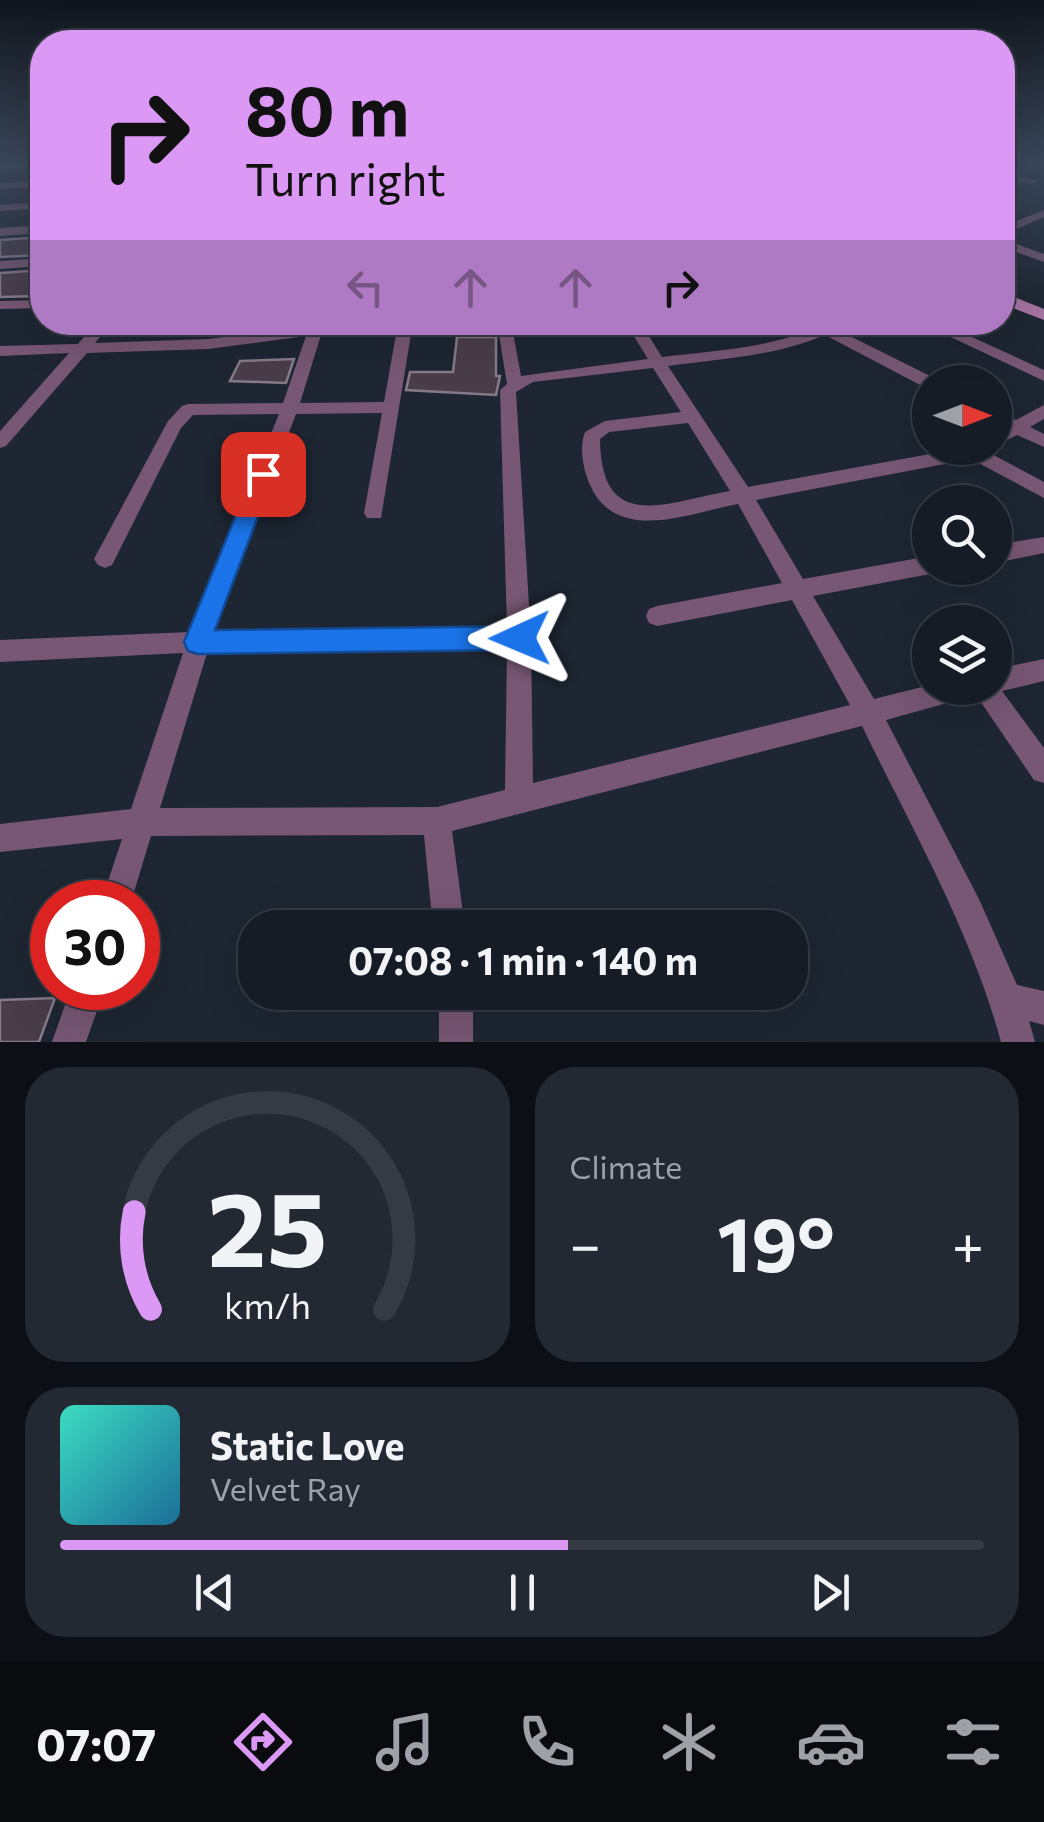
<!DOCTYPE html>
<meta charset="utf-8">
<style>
body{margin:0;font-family:Commissioner,sans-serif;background:#232932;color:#f1f3f6;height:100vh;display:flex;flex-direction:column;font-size:38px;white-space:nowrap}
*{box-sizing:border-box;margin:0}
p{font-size:32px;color:#9ea1a7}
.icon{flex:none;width:55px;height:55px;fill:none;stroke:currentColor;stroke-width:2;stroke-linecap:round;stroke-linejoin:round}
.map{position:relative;height:1042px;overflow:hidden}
.sheet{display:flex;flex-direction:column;gap:25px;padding:25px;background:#0c0f15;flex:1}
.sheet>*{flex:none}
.banner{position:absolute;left:30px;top:30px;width:985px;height:305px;border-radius:40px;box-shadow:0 10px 40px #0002,0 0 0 2px #353a43;background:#db99f5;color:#111;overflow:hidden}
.needle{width:65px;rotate:90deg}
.controls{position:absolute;left:912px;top:365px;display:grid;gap:20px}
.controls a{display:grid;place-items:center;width:100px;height:100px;border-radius:50%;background:#161c26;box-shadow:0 10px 40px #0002,0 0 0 2px #353a43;font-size:50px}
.speed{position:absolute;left:30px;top:880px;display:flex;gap:20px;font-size:50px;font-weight:700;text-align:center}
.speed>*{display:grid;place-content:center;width:130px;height:130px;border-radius:50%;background:#161c26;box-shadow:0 10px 40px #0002,0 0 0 2px #353a43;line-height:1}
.speed .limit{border:15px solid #d22;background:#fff;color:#111}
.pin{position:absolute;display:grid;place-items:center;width:85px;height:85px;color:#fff;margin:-42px;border-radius:20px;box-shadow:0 5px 15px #0006}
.me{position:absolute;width:110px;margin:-55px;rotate:269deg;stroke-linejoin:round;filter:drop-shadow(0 0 8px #0008)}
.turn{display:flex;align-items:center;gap:35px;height:210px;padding:0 50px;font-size:45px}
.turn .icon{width:130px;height:130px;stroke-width:2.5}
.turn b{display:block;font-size:70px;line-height:85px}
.lanes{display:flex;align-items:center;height:95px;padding:0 50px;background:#0003;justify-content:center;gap:50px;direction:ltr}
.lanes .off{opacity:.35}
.big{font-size:75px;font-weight:700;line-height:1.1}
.sheet .tile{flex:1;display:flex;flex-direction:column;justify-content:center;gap:15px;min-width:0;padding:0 35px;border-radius:40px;background:#232932}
.sheet .dial{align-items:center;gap:0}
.dial svg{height:260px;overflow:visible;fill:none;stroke:#353a43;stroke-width:7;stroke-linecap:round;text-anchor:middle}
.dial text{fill:#f1f3f6;stroke:none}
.song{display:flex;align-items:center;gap:30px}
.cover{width:120px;height:120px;border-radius:15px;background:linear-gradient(135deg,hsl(170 70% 55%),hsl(200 70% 35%))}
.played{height:10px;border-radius:5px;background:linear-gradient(90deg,#db99f5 55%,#353a43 55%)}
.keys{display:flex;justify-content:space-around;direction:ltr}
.heat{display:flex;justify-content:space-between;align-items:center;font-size:55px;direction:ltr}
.sheet .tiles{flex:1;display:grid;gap:25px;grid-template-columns:1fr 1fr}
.tile:last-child{grid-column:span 2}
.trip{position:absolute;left:238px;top:910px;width:570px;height:100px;border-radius:40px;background:#161c26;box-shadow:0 10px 40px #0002,0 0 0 2px #353a43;font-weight:700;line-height:100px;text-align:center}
.tab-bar{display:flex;height:160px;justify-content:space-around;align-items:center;background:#090b0f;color:#9ea1a7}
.tab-bar .icon{width:70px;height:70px}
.tab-bar .selected{color:#db99f5}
.tab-bar b{font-size:45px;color:#f1f3f6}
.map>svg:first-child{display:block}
</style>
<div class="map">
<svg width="1044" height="1042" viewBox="0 0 1044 1042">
<rect width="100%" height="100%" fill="#1d2632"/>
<path fill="#493d49" stroke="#877a88" stroke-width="2.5" d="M42 237V255L0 257V240Z
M42 270V296L0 297V273Z
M457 337H496V376H500L496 395 406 390 410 372H453Z
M294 359 286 383 230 381 240 361Z
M55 998 39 1042H0V1000Z"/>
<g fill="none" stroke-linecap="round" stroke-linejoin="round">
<path fill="#775774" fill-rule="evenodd" d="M42 162V167L0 170V164Z
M1002 173 1038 181 1033 184 1002 179Z
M42 181V187L0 189V183Z
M42 202V208L0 211V205Z
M1044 210V217L1002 235V227Z
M42 225V233L0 236V228Z
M1002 239 1044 254V262L1002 247Z
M42 258V266L0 269V261Z
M42 300V308L0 309V301Z
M97 322H112L95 343 208 339 309 327 311 322H325L324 326 448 322 441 326 412 328 381 518H367L364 513 382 413 296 414 214 631 507 628 500 390 507 384 497 322H511L521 376 648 359 625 322H640L662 357C713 351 766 348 814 329L815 324 852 322 838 330 936 379 938 382H930V388L924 387 825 335C775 356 721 359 668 366L748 487 963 448H990L988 452 1044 482V498L971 459 756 500 803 579 930 556V568H939L930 574 813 596 874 699 930 685 995 688V669L1044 659V681L1002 691 1044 748V783L1034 780 976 695 886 720 979 899 1017 985 1044 991V1025L1029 1021 1035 1042H1001C971 931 912 829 862 726L452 831 465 928H433L424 835 151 836 131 902H101L122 839 0 852V824L131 809 183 653 0 662V640L190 632 279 414 193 415 181 428 112 565 105 568 98 565 94 559 168 421 182 406 188 404 283 403 306 336 208 349 87 353 6 446 0 448V431L69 353 0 356V346L78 344ZM397 329 384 402 300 403 321 335ZM653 368 681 412 605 421 585 432C579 448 583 469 590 485 617 545 689 513 738 504L782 583 657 606 649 609 646 616 649 623 657 626 792 600 850 705 533 783 531 638 516 392 533 382ZM688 423 730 491C666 502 601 535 600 439L609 432ZM507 649 505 790 437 807 160 808 207 653Z
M919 322H939L1044 370V381Z
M1044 405V419L1030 427 1044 434V447L1017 435 995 446V432L1003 427 995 423V410L1016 420Z
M1044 537V553L995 563V545Z
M71 988H105L86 1042H52Z
M439 992H473V1042H439Z"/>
<path fill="#a573a1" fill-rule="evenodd" d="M1002 292 1044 309V320L1002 304Z"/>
</g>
<linearGradient id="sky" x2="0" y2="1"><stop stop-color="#10151c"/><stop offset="0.53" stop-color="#3a475a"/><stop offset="1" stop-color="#3a475a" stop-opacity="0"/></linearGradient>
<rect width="1044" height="307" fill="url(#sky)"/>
<path fill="#1a73e8" stroke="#114b97" stroke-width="2.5" d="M263 467 274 474 215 630 520 626 529 630 533 638 529 647 520 650 198 654 188 651 184 642 253 474Z"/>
</svg>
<div class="controls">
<a><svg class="needle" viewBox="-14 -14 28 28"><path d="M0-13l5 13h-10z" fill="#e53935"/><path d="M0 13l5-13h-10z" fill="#9ea1a7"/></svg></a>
<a><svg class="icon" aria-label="search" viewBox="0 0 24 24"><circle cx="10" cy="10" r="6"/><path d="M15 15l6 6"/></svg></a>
<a><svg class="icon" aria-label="layers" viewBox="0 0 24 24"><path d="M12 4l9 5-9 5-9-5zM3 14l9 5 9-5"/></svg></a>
</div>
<div class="speed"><div class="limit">30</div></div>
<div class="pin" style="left:263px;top:474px;background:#d93025"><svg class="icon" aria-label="arrive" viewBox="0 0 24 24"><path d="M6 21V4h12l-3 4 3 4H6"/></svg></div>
<svg class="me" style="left:520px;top:638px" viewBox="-20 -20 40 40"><path d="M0-17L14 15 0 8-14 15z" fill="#1a73e8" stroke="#fff" stroke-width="4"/></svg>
<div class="trip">07:08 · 1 min · 140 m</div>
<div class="banner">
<div class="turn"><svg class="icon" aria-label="right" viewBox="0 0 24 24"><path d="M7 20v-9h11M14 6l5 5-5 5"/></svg><div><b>80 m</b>Turn right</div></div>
<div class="lanes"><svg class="icon off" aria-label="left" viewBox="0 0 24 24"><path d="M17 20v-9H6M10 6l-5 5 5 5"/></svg><svg class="icon off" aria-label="ahead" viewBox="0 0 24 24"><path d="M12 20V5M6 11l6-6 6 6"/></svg><svg class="icon off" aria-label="ahead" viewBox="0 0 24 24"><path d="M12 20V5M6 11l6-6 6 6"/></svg><svg class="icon" aria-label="right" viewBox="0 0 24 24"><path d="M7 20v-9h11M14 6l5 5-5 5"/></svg></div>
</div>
</div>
<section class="sheet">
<div class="tiles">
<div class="tile dial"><svg viewBox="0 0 100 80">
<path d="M14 69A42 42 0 1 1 86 69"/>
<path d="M14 69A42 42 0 0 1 9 39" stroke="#db99f5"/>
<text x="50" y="56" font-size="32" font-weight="700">25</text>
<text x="50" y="72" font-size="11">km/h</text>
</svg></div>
<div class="tile"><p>Climate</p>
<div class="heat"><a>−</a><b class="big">19°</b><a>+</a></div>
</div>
<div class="tile">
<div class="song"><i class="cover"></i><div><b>Static Love</b><p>Velvet Ray</p></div></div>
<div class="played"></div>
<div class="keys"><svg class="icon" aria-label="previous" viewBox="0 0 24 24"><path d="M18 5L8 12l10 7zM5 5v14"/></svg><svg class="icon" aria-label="pause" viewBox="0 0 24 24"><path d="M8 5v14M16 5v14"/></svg><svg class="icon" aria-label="next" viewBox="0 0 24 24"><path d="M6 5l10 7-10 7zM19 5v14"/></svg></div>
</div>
</div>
</section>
<nav class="tab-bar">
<b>07:07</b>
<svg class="icon selected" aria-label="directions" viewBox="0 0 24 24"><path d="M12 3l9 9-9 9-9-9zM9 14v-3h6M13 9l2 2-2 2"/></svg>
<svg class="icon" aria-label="music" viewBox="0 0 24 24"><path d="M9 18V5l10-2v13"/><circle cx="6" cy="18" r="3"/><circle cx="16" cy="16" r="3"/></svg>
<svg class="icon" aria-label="phone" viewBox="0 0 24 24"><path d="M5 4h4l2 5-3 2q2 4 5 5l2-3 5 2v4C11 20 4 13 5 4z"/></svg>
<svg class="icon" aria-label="climate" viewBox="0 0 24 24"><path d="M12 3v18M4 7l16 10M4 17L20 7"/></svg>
<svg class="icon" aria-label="car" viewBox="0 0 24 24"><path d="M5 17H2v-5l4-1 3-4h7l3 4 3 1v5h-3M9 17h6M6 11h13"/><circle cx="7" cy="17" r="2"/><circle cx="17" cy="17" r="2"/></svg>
<svg class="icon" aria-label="filters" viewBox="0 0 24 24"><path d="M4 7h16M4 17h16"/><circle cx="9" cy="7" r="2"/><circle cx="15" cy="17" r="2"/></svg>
</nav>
